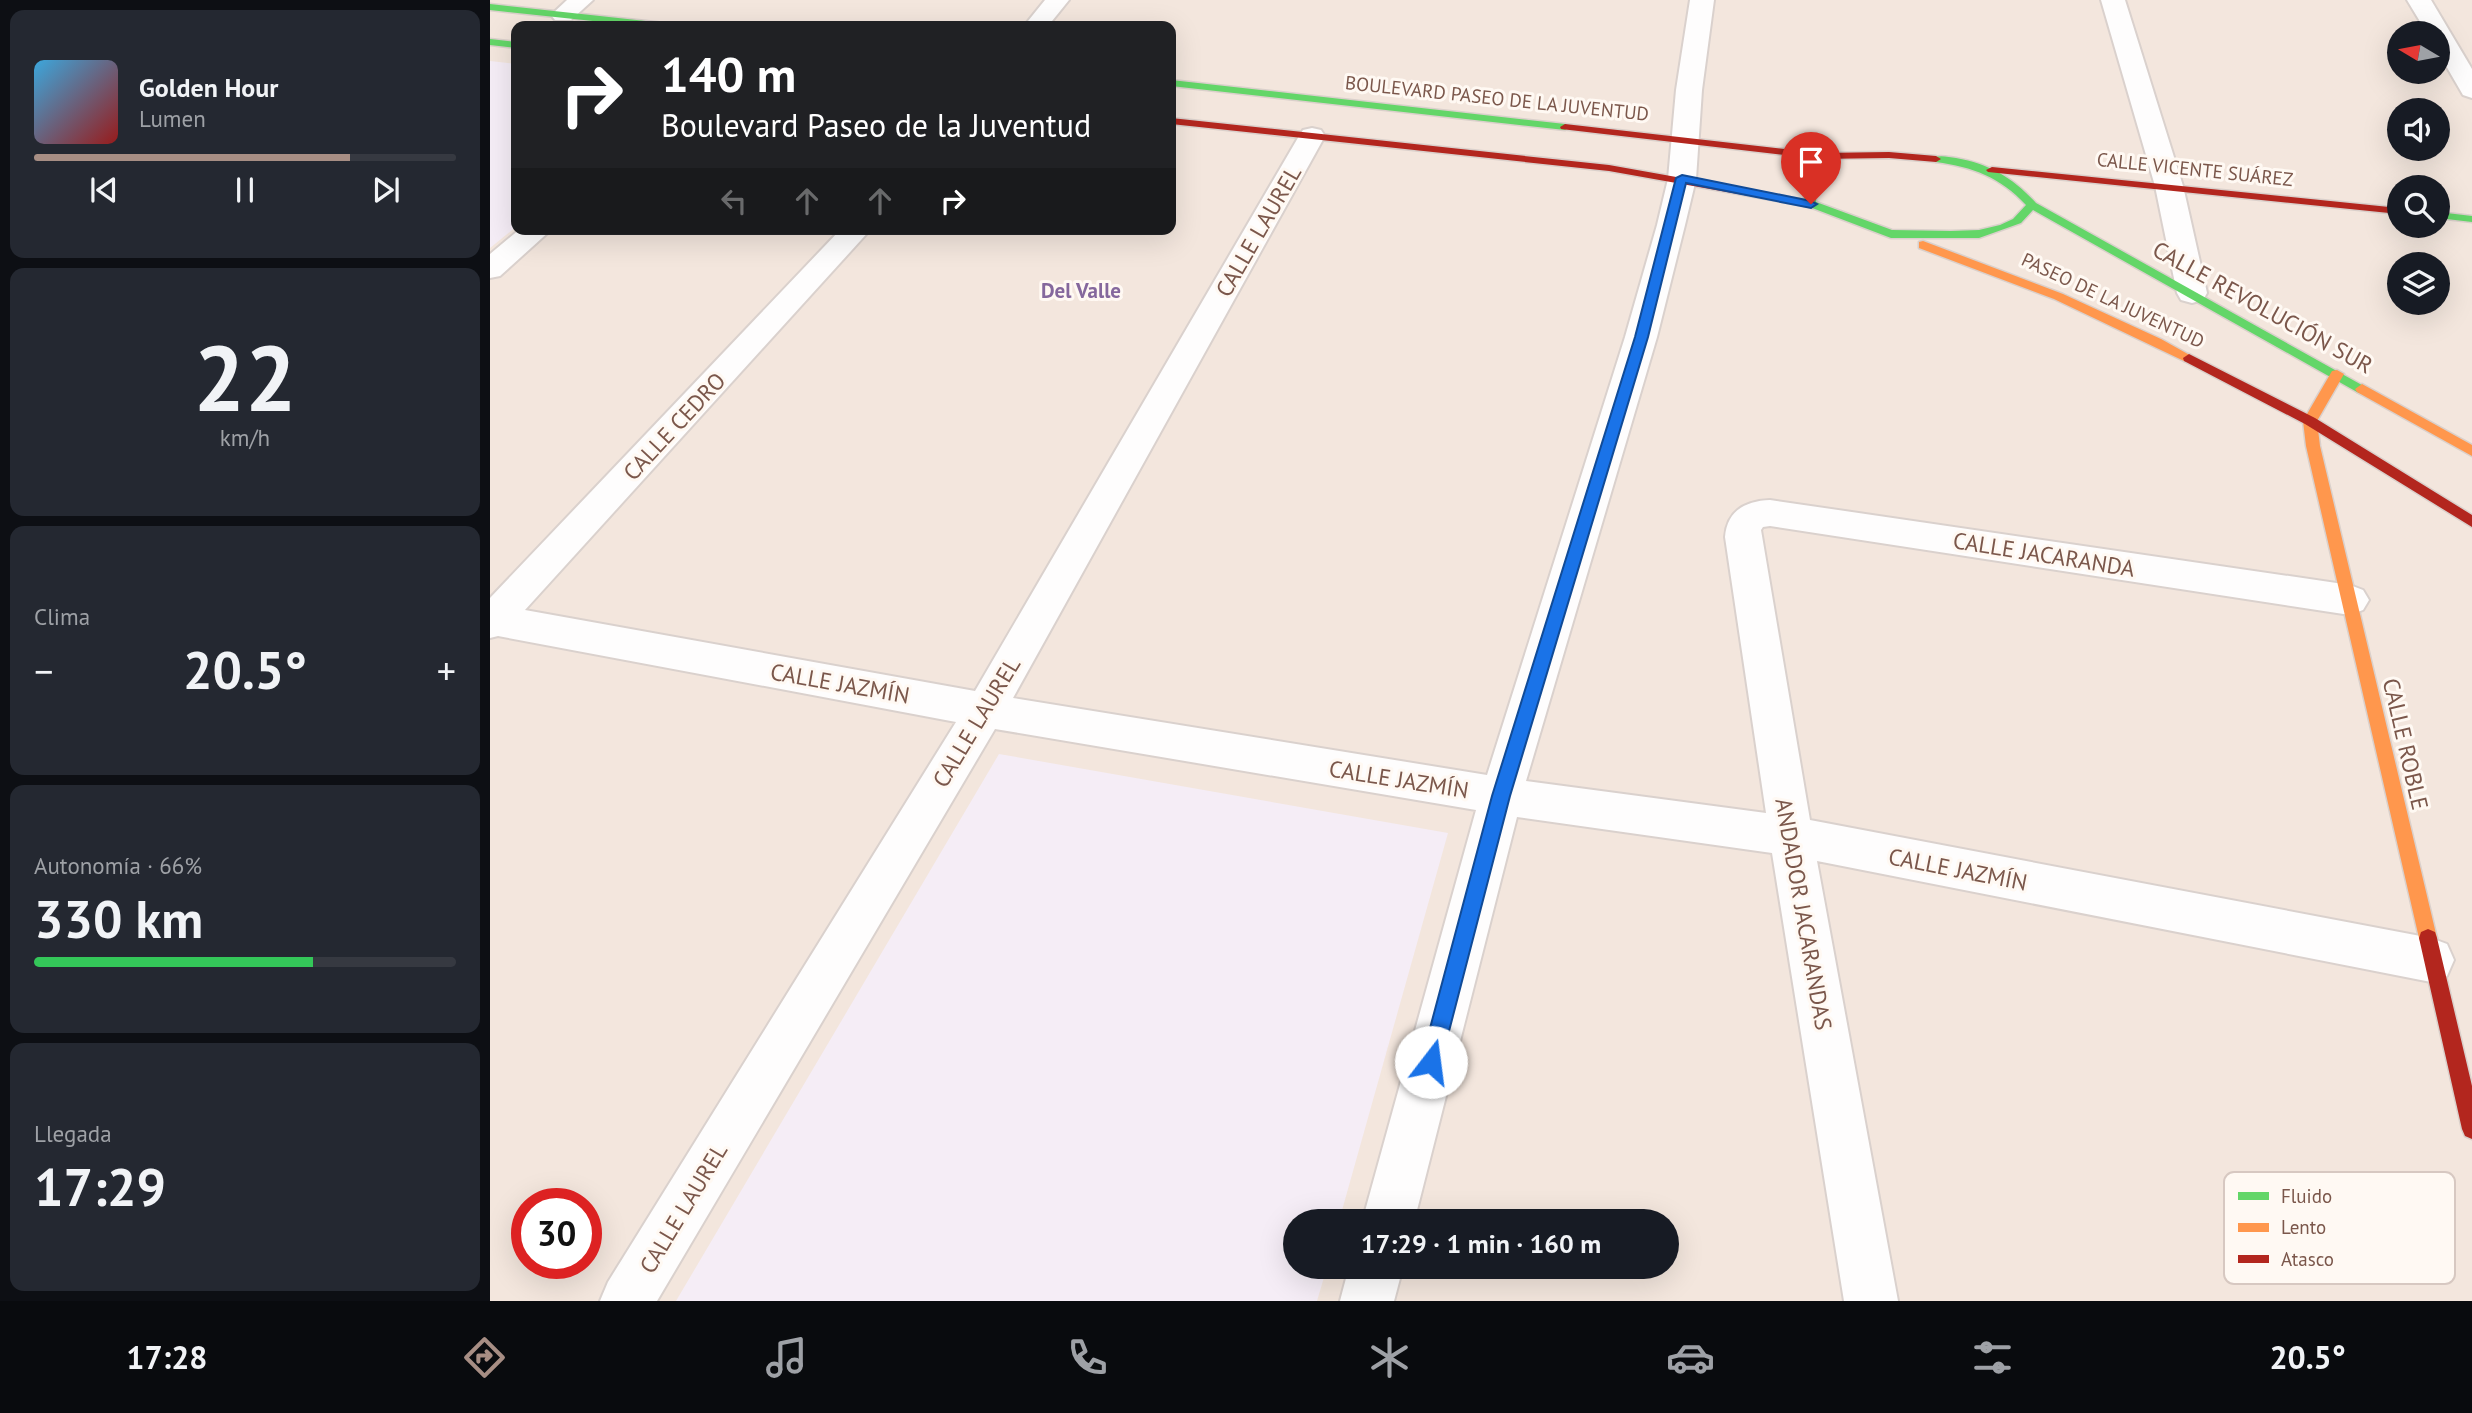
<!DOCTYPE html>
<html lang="es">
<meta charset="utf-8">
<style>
body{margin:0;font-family:"PT Sans",sans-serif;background:#242831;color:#f1f3f6;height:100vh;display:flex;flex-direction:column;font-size:26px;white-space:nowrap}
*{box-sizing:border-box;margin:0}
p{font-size:23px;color:#9ea1a6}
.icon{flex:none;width:38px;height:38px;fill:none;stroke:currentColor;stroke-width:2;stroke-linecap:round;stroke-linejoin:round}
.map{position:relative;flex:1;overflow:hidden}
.sheet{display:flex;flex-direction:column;gap:10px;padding:10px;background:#0d0f14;width:490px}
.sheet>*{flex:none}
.guide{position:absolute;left:21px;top:21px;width:665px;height:214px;border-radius:14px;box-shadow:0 7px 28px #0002;background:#202124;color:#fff;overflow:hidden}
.needle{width:46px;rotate:280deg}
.controls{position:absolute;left:1897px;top:21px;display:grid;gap:14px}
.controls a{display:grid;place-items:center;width:63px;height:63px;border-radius:50%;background:#171b24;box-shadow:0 7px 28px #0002;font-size:35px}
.speed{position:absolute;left:21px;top:1188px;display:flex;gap:14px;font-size:35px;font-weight:700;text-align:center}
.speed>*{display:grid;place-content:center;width:91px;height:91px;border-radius:50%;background:#171b24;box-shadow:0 7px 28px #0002;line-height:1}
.speed .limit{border:10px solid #d22;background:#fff;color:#111}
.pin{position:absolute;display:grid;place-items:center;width:60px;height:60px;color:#fff;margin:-72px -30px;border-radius:50% 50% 50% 0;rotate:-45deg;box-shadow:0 0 7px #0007}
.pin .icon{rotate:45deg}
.me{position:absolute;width:77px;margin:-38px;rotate:15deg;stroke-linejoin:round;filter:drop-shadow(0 0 5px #0008)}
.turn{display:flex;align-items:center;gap:24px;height:147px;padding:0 35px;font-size:32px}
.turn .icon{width:91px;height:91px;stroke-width:2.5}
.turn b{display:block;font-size:49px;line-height:60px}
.lanes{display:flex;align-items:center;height:66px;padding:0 35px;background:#0003;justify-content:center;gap:35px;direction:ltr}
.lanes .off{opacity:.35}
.big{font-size:52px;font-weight:700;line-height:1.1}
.sheet .widget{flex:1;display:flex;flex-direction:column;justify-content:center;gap:10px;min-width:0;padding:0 24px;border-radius:14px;background:#242831}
.sheet .dial{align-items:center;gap:0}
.dial b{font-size:91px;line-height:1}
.song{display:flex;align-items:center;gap:21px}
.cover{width:84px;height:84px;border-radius:10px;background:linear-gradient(135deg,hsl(200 70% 55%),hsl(0 70% 35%))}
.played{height:7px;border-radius:4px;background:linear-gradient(90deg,#a78e84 75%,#363941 75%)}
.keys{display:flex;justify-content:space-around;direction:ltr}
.heat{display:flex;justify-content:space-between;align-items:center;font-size:38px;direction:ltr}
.charge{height:10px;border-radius:5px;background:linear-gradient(90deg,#34c759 66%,#363941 0)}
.trip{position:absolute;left:793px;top:1209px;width:396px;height:70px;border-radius:35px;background:#171b24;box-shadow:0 7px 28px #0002;font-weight:700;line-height:70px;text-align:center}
.tab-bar{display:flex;height:112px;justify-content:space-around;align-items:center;background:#090b0e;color:#9ea1a6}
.tab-bar .icon{width:49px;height:49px}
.tab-bar .on{color:#a78e84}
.tab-bar b{font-size:32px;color:#f1f3f6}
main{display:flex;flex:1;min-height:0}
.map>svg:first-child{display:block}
</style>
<main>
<section class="sheet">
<div class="widget">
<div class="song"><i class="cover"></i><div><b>Golden Hour</b><p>Lumen</p></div></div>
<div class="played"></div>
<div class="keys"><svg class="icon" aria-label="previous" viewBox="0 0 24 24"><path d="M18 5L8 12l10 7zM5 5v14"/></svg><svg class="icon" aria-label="pause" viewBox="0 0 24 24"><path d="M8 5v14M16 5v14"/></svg><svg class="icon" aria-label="next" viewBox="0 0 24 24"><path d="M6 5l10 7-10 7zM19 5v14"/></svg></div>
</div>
<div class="widget dial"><b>22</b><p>km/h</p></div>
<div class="widget"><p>Clima</p>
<div class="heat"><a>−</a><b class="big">20.5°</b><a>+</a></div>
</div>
<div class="widget"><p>Autonomía · 66%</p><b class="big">330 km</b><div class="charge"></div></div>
<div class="widget"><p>Llegada</p><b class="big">17:29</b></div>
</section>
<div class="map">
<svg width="1982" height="1301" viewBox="0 0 1982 1301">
<rect width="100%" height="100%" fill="#faf4ef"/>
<path fill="#f3e6dd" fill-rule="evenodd" d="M0 0H1982V1301H0ZM26 26H681V229H26ZM1909 33H1948V72H1909ZM1909 110H1948V149H1909ZM1909 187H1948V226H1909ZM1909 264H1948V303H1909ZM37 1204H96V1264H37ZM805 1222H1176V1267H805Z"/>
<path fill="#f5edf6" d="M0 61 26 64V227L0 248Z
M509 754 958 833 849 1221 805 1222V1267H837L827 1301H186Z"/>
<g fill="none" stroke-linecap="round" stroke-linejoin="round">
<g stroke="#dad1cd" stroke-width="4">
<path id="street" d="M77 0H103L81 20H65L61 15Z
M555 0H579L558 26H534Z
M1200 0H1224L1212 90 1206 179 1195 225 1167 337 1036 781 1276 813 1235 537C1237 511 1255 501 1280 500L1860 585 1873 590 1879 600 1873 610 1860 615 1280 526 1273 527 1271 530 1320 820 1941 938 1957 944 1964 960 1957 976 1941 982 1327 861 1408 1301H1354L1282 853 1027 817 924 1222H872L986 810 505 729 167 1301H110L118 1282 466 722 8 636 0 638V598L351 229H381L35 610 485 691 809 136 813 130 822 128 831 130 835 136 523 698 997 775 1135 337 1167 225 1178 179 1186 90Z
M1611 0H1635L1693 186 1717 293 1713 300 1702 303 1691 300 1687 293 1665 186Z
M1917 0H1941L1982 69V98L1973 95 1948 52V33H1937Z
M30 229H62L10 276 0 278V254Z
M859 1267H913L904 1301H850Z"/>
</g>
<g stroke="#dad0cb" stroke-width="3">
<path id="fast" d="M0 4 174 23 179 26H150L0 10Z
M0 39 26 42V48L0 45Z
M681 80 1075 124 1080 127 1075 130 681 86Z
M1325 154 1334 156 1324 178 1326 202 1402 230 1461 231 1489 230 1510 225 1523 219 1536 205C1510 177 1483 167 1446 162L1441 159C1448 154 1458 157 1466 158 1500 164 1523 178 1546 203L1879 389 1872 394 1867 392 1543 210 1531 223 1489 238H1401L1317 206C1309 187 1313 170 1325 154Z
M1948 212 1982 216V222L1948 218Z"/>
</g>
<g stroke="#dad0cb" stroke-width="3">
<path id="slow" d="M1433 241 1573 294 1671 339 1705 358 1699 362 1694 361 1564 299 1429 248V242Z
M1847 370 1854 374 1827 421 1830 446 1947 938 1945 944 1938 947 1931 944 1929 938 1816 446 1813 421 1842 371Z
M1872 384 1982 445V456L1867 392 1865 389Z"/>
</g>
<g stroke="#dad0cb" stroke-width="3">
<path id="jam" d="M681 118 1119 165 1321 201 1327 204 1321 207 1119 171 681 124Z
M1075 124 1329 153 1399 152 1446 156 1451 159 1446 162 1399 158 1329 159 1071 129 1070 127Z
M1502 167 1909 208V214L1498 172 1496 170Z
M1699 354 1825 418 1982 515V527L1815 424 1694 361 1693 358Z
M1938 929 1945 932 1947 938 1982 1086V1139L1975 1136 1972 1129 1929 938 1931 932Z"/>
</g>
<use href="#street" fill="#fefdfd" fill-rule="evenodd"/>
<use href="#fast" fill="#63d668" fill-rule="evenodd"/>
<use href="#slow" fill="#ff974d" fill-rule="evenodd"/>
<use href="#jam" fill="#b3261e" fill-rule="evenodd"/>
</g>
<path fill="#1a73e8" stroke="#114b97" stroke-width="2" d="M1192 175 1321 201 1327 204 1321 208 1196 183 1158 337 1020 796 951 1062 948 1069 941 1072 934 1069 931 1062 1002 796 1145 337 1186 178Z"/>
<g text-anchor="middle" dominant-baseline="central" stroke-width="6" stroke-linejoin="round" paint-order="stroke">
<g font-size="19" fill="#7b574b" stroke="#fff9f3">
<text transform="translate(1007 98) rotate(6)">BOULEVARD PASEO DE LA JUVENTUD</text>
<text transform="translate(1705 169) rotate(6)">CALLE VICENTE SUÁREZ</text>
<text transform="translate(1623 300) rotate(25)">PASEO DE LA JUVENTUD</text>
</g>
<g font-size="21" font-weight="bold" fill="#85689d" stroke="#fff9f3">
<text x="591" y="290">Del Valle</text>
</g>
<g font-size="23" fill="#7b574b" stroke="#fff9f3">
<text transform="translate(768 231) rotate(-60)">CALLE LAUREL</text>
<text transform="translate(1773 307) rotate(29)">CALLE REVOLUCIÓN SUR</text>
<text transform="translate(184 426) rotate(-47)">CALLE CEDRO</text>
<text transform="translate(1554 554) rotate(9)">CALLE JACARANDA</text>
<text transform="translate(350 683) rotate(10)">CALLE JAZMÍN</text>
<text transform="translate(486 722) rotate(-59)">CALLE LAUREL</text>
<text transform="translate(1916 744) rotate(77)">CALLE ROBLE</text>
<text transform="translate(909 779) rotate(9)">CALLE JAZMÍN</text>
<text transform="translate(1468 869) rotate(11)">CALLE JAZMÍN</text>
<text transform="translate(1314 914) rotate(80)">ANDADOR JACARANDAS</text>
<text transform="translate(193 1208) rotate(-59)">CALLE LAUREL</text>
</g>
</g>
<rect x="1734" y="1172" width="231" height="112" rx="10" fill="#fff9f3" stroke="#d7c8c1" stroke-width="2"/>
<rect x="1748" y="1192" width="31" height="8" fill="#63d668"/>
<rect x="1748" y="1223" width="31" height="9" fill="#ff974d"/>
<rect x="1748" y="1255" width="31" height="8" fill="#b3261e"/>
<g font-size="19" fill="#7b574b">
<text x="1791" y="1203">Fluido</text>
<text x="1791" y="1234">Lento</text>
<text x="1791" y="1266">Atasco</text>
</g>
</svg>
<div class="controls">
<a><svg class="needle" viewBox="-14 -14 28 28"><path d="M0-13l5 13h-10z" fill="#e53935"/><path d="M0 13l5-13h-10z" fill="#9ea1a6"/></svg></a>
<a><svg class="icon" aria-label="sound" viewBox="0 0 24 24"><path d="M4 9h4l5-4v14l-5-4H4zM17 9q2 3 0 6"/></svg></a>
<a><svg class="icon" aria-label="search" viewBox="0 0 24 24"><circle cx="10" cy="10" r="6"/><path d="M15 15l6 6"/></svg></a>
<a><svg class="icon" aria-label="layers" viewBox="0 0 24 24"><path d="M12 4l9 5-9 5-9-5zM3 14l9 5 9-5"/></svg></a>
</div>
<div class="speed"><div class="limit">30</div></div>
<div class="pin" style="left:1321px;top:204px;background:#d93025"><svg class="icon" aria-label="arrive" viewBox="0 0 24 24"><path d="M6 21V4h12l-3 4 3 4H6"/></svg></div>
<svg class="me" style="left:941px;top:1062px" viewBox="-20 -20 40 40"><circle r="19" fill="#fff"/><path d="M0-13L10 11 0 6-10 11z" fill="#1a73e8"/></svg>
<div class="trip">17:29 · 1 min · 160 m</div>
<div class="guide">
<div class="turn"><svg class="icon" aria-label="right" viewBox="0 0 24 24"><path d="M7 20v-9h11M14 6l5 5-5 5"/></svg><div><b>140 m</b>Boulevard Paseo de la Juventud</div></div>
<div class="lanes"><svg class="icon off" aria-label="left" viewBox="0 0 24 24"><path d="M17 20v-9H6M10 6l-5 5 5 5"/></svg><svg class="icon off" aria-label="ahead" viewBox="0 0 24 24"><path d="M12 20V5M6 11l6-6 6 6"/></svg><svg class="icon off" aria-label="ahead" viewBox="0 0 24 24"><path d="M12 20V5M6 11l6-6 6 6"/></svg><svg class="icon" aria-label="right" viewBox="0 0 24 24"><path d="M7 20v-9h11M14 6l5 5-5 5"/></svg></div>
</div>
</div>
</main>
<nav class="tab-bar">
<b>17:28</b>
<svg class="icon on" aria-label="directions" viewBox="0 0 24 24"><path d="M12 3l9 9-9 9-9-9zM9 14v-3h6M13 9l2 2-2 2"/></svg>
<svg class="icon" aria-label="music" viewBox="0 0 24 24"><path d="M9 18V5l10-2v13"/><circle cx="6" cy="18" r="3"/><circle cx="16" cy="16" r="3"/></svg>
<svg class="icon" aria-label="phone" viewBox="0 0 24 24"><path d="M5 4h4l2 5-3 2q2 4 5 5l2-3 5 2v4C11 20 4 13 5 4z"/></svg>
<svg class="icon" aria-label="climate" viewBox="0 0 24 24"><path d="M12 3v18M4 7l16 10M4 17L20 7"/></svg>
<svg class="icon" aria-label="car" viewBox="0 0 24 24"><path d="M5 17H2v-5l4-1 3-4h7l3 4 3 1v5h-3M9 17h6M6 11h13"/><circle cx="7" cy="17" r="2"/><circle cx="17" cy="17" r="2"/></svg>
<svg class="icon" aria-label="filters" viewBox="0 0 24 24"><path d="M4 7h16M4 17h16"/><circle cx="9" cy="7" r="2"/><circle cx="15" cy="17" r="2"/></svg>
<b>20.5°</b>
</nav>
